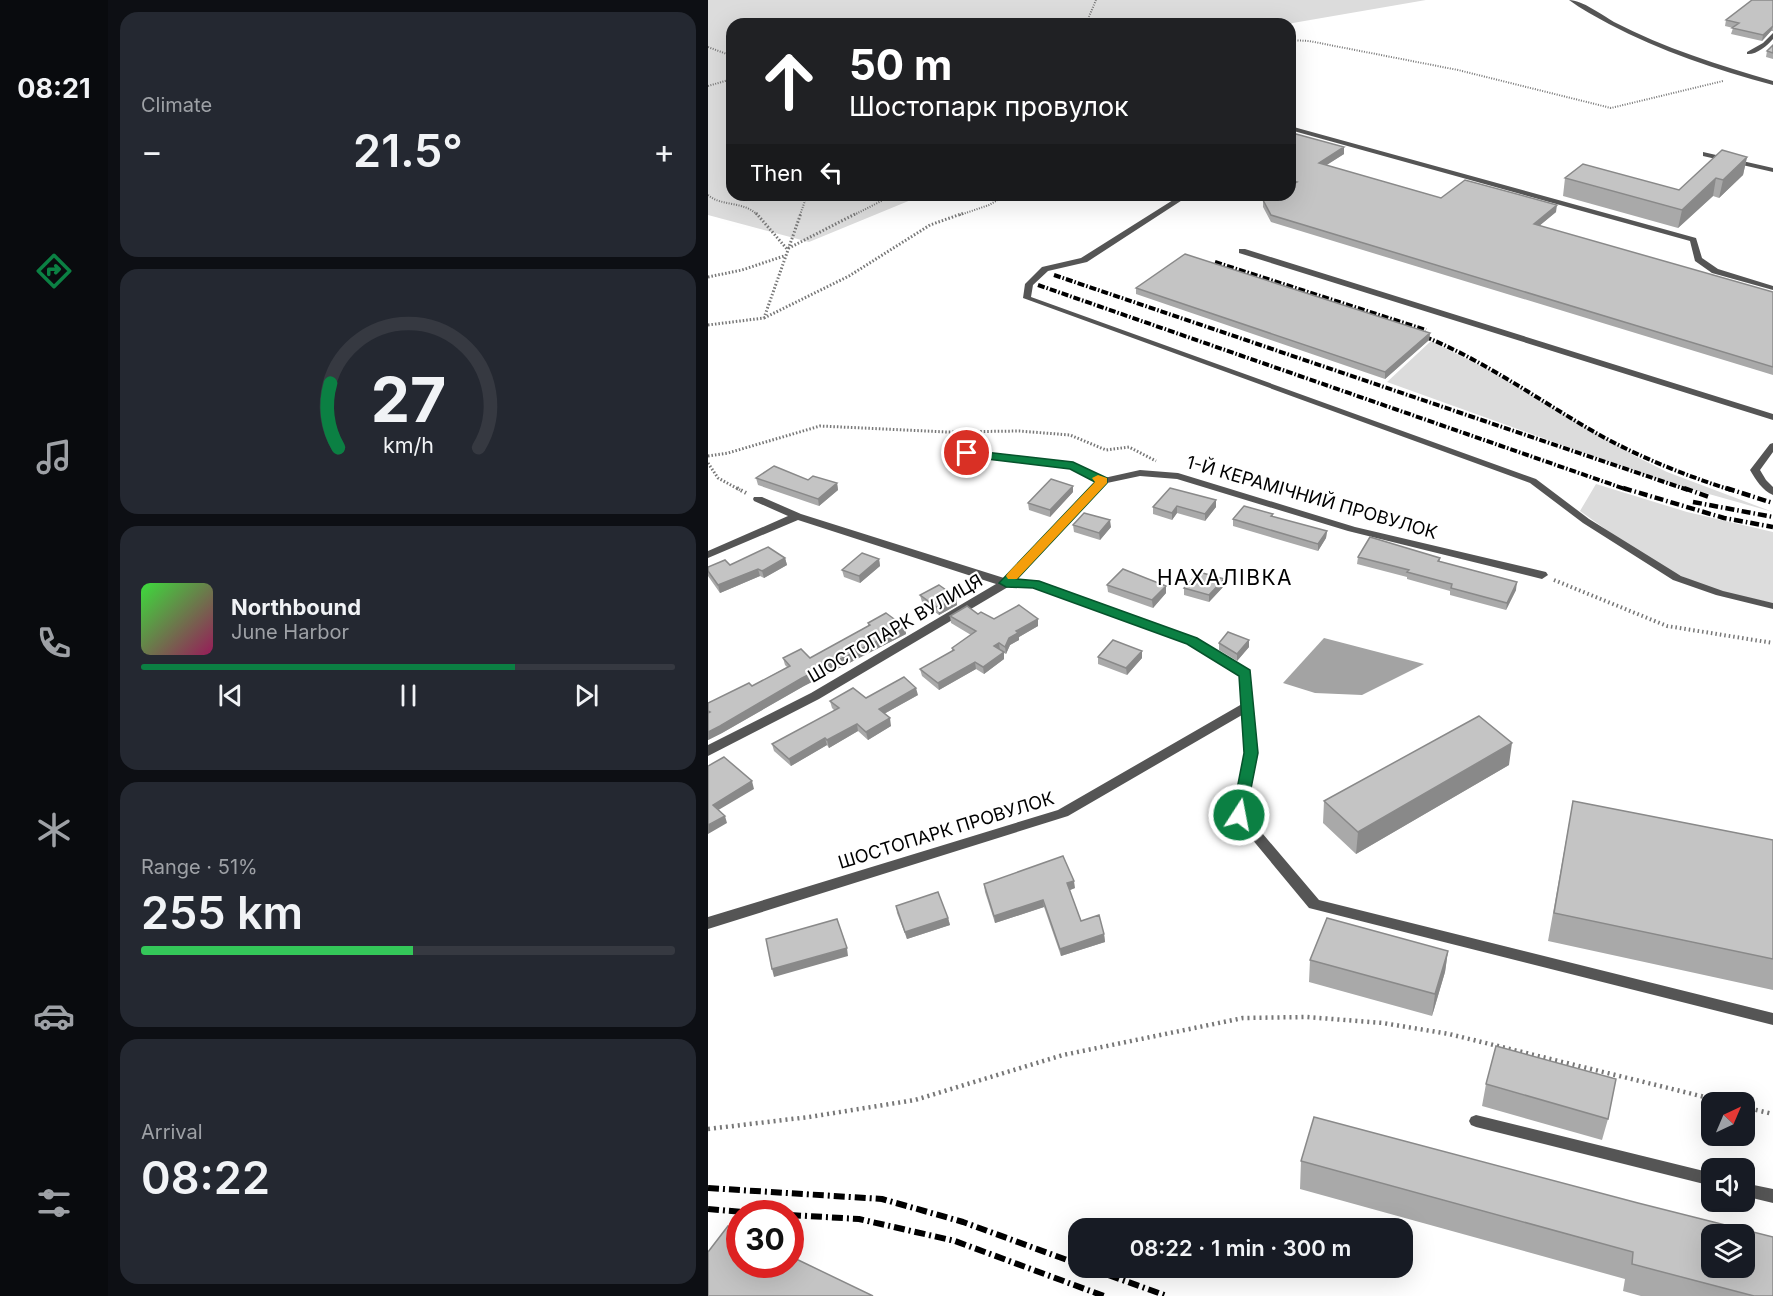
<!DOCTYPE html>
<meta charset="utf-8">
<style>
body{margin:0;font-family:Inter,sans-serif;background:#242831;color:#f1f3f6;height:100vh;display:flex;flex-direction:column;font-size:22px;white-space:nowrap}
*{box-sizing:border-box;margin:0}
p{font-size:20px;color:#9ea1a6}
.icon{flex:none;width:33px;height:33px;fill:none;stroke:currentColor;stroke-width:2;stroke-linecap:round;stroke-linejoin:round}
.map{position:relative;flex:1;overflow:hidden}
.side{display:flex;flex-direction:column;gap:12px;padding:12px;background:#0d0f14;width:600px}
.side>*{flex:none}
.guide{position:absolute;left:18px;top:18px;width:570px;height:183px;border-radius:18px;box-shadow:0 6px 24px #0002;background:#202124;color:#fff;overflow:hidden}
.needle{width:39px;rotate:44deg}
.controls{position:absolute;left:993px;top:1092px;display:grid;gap:12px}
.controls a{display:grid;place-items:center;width:54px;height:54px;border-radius:12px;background:#171b24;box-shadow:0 6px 24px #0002;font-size:30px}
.speed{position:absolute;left:18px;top:1200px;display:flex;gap:12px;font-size:30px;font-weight:700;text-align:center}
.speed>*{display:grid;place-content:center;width:78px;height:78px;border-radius:50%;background:#171b24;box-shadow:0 6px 24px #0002;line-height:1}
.speed .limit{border:9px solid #d22;background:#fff;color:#111}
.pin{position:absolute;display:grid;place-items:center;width:51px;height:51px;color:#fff;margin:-26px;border:3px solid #fff;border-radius:50%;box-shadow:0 2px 6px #0007}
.me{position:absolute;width:66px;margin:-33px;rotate:11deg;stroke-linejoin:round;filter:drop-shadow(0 0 4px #0008)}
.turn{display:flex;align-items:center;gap:21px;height:126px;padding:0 24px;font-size:27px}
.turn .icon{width:78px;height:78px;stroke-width:2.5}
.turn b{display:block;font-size:42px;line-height:51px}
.then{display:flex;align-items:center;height:57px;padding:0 24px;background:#0003;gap:12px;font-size:22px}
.big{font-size:45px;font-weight:600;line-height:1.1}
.side .widget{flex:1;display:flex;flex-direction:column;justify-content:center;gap:9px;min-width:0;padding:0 21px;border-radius:18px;background:#242831}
.side .dial{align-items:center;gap:0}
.dial svg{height:156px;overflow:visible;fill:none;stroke:#363941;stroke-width:7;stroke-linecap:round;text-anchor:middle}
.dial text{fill:#f1f3f6;stroke:none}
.song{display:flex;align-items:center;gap:18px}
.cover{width:72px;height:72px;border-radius:9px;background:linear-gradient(135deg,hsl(120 70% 55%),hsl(330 70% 35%))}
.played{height:6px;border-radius:3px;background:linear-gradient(90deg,#0b8043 70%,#363941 70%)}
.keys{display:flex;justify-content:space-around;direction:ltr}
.heat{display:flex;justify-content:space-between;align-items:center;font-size:33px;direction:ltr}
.charge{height:9px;border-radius:4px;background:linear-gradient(90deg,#34c759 51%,#363941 0)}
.trip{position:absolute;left:360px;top:1218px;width:345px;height:60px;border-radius:18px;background:#171b24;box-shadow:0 6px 24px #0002;font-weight:600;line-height:60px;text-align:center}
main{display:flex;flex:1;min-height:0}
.dock{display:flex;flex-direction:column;width:108px;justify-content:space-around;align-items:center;background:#090b0e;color:#9ea1a6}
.dock .icon{width:42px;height:42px}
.dock .current{color:#0b8043}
.dock b{font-size:27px;color:#f1f3f6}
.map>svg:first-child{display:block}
</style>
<main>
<nav class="dock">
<b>08:21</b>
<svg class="icon current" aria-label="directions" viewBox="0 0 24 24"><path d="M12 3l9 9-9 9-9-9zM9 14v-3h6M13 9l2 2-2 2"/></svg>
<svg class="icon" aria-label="music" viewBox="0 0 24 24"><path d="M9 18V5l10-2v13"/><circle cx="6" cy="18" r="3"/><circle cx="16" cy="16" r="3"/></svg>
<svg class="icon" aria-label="phone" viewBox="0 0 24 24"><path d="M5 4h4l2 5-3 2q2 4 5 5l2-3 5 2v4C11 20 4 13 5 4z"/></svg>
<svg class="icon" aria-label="climate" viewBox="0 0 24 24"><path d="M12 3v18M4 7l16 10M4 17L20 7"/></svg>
<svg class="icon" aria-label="car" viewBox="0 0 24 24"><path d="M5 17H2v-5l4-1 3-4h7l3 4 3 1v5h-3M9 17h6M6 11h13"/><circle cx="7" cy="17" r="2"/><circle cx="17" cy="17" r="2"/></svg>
<svg class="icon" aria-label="filters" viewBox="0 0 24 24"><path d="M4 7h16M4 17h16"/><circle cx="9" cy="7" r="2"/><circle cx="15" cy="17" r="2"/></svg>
</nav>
<section class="side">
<div class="widget"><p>Climate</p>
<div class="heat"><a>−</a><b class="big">21.5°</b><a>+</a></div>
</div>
<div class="widget dial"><svg viewBox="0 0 100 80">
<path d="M14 69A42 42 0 1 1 86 69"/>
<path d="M14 69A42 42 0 0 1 10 36" stroke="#0b8043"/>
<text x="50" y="56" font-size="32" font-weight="700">27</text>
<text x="50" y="72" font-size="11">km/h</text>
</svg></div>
<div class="widget">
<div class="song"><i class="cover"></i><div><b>Northbound</b><p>June Harbor</p></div></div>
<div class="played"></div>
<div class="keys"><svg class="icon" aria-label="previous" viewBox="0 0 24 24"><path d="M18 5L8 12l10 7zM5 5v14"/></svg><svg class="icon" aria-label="pause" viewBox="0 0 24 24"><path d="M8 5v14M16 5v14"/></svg><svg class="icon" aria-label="next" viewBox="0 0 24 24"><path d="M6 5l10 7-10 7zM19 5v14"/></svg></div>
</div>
<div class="widget"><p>Range · 51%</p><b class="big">255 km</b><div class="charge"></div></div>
<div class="widget"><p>Arrival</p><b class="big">08:22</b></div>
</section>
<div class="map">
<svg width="1065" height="1296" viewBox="0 0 1065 1296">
<rect width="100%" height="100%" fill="#fff"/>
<path fill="#dcdcdc" d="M0 0H718L579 24H24V195H215L101 242 0 215Z
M723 341 783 371 927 456 959 472 1065 512 951 480 679 382Z
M888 484 979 512 1065 532V603C1042 598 1019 594 997 586 952 569 911 539 872 511Z"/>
<path fill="#a3a3a3" d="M616 638 716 664 654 695 607 693 575 683Z"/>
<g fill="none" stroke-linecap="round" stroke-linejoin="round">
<path stroke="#777" stroke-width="2" stroke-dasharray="1 1.5" stroke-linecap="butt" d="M371 24 380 19 388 0
M582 40 601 41 750 70 903 108 1015 81
M0 47 24 56
M0 86 24 79
M0 195C14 207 37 201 49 215
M92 215 99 195
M146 215 185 195
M252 215 281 205 298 195"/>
<path stroke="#777" stroke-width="3" stroke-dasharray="1.5 2" stroke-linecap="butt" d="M48 213 79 249 149 213
M0 277 34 270 76 256
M56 318 141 276 222 225 256 213
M0 325 56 318 93 213
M0 456 20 453 112 426 239 432 311 431 362 435 398 450 421 447 448 461
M0 463 10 478 32 490"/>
<path stroke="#777" stroke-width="4" stroke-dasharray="1.5 3" stroke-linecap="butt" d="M29 488 38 493
M846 580 959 626 1065 643"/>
<path stroke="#777" stroke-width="4.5" stroke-dasharray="2 4" stroke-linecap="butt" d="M1036 1107 1065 1114
M0 1129 101 1117 207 1100 355 1055 535 1018 599 1017 675 1023 741 1034 1017 1102"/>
<path fill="#555" fill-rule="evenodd" d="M861 0C874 0 894 15 906 22 956 48 1011 65 1065 81V85C1009 70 952 51 901 24 887 16 873 9 861 0Z
M582 126 988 238 994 258 1010 269 1065 286V290L1004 273 987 261 982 241 582 130Z
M473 195H482L379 262 340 271 325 285 323 297 828 479 881 519 973 576 1015 591 1065 603V609L1008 595 965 580 875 523 822 483 315 298 317 284 334 267 373 258Z
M531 249H537L1065 414V420L531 253Z
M1065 443V452L1052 470 1058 480 1065 487V495C1054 490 1048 480 1042 470L1062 444Z
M768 1115 1004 1173V1186L768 1127 763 1125 761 1121 763 1117Z
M1036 1183 1065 1189V1203L1036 1196Z"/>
<path fill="#555" fill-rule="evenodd" d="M1065 33V39C1059 46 1048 55 1039 54V52L1055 43Z
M995 152 1065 168V172L995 156Z
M259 450 365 463 396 478 432 470 470 473 647 527 838 572 840 575 834 579 640 531 469 479 432 476 399 483 308 580 331 581 488 638 541 671 549 753 538 814 611 900 1065 1013V1025L601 908 524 815 537 753 534 715 360 816 0 929V917L350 810 534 704 531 676 480 644 326 588 300 587 111 699 0 756V745L103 693 288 584 90 520 0 558V551L80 516 46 501 45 499 46 497H54L93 514 296 578 388 482 363 469 255 455 254 453Z"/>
<path stroke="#000" stroke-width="4" stroke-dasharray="7 2 1.5 2" stroke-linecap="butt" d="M507 262 718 330
M346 275 980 490
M330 285 920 490
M705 332C772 357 827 398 888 433 931 457 976 475 1023 490"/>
<path stroke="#000" stroke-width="4.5" stroke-dasharray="9 3 1.5 3" stroke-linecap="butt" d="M915 488 1016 518 1065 527
M976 488 1001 497
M1018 488 1065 503
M985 502 1065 517"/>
<path stroke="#000" stroke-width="6" stroke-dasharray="11 4 2 4" stroke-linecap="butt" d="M0 1188 174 1199 255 1222 370 1264
M0 1209 58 1214
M82 1215 151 1219 247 1241 396 1296
M381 1268 459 1296"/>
</g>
<path fill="#a9a9a9" d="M1065 0V31H1063L1054 41 1023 34 1025 28 1017 26 1018 20Z
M1065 45V59L1058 57 1059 51Z
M582 137 636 154 618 165 733 198 848 212 831 226 1065 292V375L563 222 555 207V200L582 195Z
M1039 157 1035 175 1011 198 1005 196 970 228 855 196 857 178 971 190Z
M428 288 722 333 721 340 677 379 428 294Z
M48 478 100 480 129 483 130 490 111 506 50 485Z
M365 492 342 517 321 510 320 503Z
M445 507H508L497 521 469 513 464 520 445 514Z
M565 514V517L619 531 618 538 610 551 525 526V519Z
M365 525 403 527 392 540 366 532Z
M650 557 732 558V562L808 590 798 610 742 595V591L699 579V577L649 564Z
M77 558 79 565 56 578 52 576 12 593 0 576V567L22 565Z
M171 559 172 566 152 583 136 577 134 570Z
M399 585 458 586V593L445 608 400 592Z
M516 586 501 602 476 595V588Z
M212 595 248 597 249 605 231 615 214 602Z
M270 614 286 619H330V626L311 637V640L302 645 298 654 296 653V659L276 674 268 669 231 690 214 676 212 669 244 651V648L263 635 243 623 242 616Z
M160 623 197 627 198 634 96 686 14 733 0 740V703L44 686 79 667 77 665 75 658H102L160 626Z
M541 640V647L529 661 511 650V643Z
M390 657 434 658 419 675 390 664Z
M210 695 176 714 183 726 160 740 150 731 121 748 119 745 83 766 66 751 64 744 127 711 124 708 122 701Z
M801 765 648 854 615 823 616 801Z
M865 801 1065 840V990L840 941Z
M276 884 367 888 361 890 373 921 396 934 397 942 353 956 336 907 287 923 277 892Z
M188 906 240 918 242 925 199 939 189 913Z
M740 951 737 972 724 1016 601 982 602 960Z
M778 1084 900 1119 894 1140 774 1106Z
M593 1161 930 1203 1065 1296H933L915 1291 917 1279 592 1189Z"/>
<path fill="#898989" d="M1065 26 1063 31 1054 41 1055 35Z
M636 147V154L611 170V163Z
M1039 157 1035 175 1011 198 1015 180Z
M1008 178 1005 196 970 228 974 210Z
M849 205 848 212 825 231 826 224Z
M722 333 721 340 677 379V372Z
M129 483 130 490 111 506 110 499Z
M365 486V492L342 517V510Z
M508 500V507L497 521V514Z
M469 506V513L464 520V513Z
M402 520 403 527 392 540 391 533Z
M619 531 618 538 610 551V544Z
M77 558 79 565 56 578 54 571Z
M171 559 172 566 152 583 151 576Z
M50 569 52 576 12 593 10 585Z
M516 579V586L501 602V595Z
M809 582 808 590 798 610 799 603Z
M458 586V593L445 608 444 600Z
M248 597 249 605 231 615 230 608Z
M330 619V626L311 637V640L302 645 298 654 297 647 301 638 308 631Z
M197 627 198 634 96 686 14 733 0 740V732L94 678Z
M541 640V647L529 661V654Z
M291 643 292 651 286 646Z
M434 651V658L419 675 418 668Z
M296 652V659L276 674 275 667Z
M267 662 268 669 231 690 230 683Z
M208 688 210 695 172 716 171 709Z
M182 718 183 726 160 740 158 732Z
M149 724 150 731 121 748 119 740Z
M117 738 119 745 83 766 81 759Z
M804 743 801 765 648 854 650 832Z
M44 781 46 789 7 812 5 805Z
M17 816 19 823 0 834V825Z
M366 881 367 888 360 891 359 883Z
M335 900 336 907 287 923 286 916Z
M240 918 242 925 199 939 197 932Z
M396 934 397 942 353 956 352 949Z
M139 948 140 956 66 977 64 969Z
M740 951 737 972 724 1016 727 994Z"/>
<path fill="#c4c4c4" stroke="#898989" stroke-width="1.5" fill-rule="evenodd" d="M1044 0H1065V26L1055 35 1024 28 1031 23 1018 20Z
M1065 45V53L1059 51Z
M588 134 636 147 611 163 733 198 757 180 849 205 826 224 1065 292V367L563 215 555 200 565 195H582V186L589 182 582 180V137Z
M1014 150 1039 157 1015 180 1008 178 974 210 857 178 875 164 971 190Z
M477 254 722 333 677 372 428 288Z
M66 466 100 480 105 476 129 483 110 499 48 478Z
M343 479 365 486 342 510 320 503Z
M462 488 508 500 497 514 469 506 464 513 445 507Z
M536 506 565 514 563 516 619 531 610 544 525 519Z
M376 513 402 520 391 533 365 525Z
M662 537 732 558 730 561 809 582 799 603 743 588 744 584 699 572 701 570 650 557Z
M60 547 77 558 54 571 50 569 10 585 0 571V567L17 560 22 565Z
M154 553 171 559 151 576 134 570Z
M415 569 458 586 444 600 399 585Z
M491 572 516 579 501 595 476 588Z
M231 585 248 597 230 608 212 595Z
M311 605 330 619 308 631 310 633 301 638 297 647 291 643 286 646 296 652 275 667 267 662 230 683 212 669 246 650 244 648 268 631 242 616 259 606 270 614 273 612 286 619Z
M178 613 197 627 94 678 12 726 0 732V713L2 712 0 711V703L41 683 44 686 82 666 75 658 93 649 102 658 162 625 160 623Z
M520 632 541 640 529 654 511 643Z
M405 640 434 651 418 668 390 657Z
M196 677 208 688 171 709 182 718 158 732 149 724 119 740 117 738 81 759 64 744 131 708 122 701 145 688 158 698Z
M771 716 804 743 650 832 616 801Z
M16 757 44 781 5 805 17 816 0 825V766Z
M865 801 1065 840V959L846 913Z
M355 856 366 881 359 883 373 921 391 915 396 934 352 949 335 900 286 916 276 884Z
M230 892 240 918 197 932 188 906Z
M619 918 740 951 727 994 602 960Z
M129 919 139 948 64 969 58 939Z
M788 1046 908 1079 900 1119 778 1084Z
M606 1117 930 1203 1065 1237V1296H1046L924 1264 925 1252 593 1161ZM1004 1234H1036V1268H1004Z
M20 1226 32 1231V1264H82V1256L165 1296H0V1252Z"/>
<path fill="#0b8043" stroke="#07532c" stroke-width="1.5" d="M259 450 365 462 399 478V483L309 579 331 581 489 638 542 670 550 753 537 819H526L524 815 536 753 531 676 479 644 325 588 298 587 291 583 387 482 362 469 254 456 253 453Z"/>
<path fill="#f59e0b" d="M390 475 399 478V483L309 579H300L298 576 300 573 387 482 384 478Z"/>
<g text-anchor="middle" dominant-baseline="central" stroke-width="4.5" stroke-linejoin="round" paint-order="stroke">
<g font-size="18" fill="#000" stroke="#fff">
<text transform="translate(604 497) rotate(16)">1-Й КЕРАМІЧНИЙ ПРОВУЛОК</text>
<text transform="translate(187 628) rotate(-30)">ШОСТОПАРК ВУЛИЦЯ</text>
<text transform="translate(238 830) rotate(-17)">ШОСТОПАРК ПРОВУЛОК</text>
</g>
<g font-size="21" letter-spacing="1.5" fill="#000" stroke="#fff">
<text x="517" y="577">НАХАЛІВКА</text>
</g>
</g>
</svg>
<div class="controls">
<a><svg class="needle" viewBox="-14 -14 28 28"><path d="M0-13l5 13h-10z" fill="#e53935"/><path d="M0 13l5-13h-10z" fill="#9ea1a6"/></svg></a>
<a><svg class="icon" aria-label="sound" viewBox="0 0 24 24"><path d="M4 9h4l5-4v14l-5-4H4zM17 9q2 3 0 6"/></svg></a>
<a><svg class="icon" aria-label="layers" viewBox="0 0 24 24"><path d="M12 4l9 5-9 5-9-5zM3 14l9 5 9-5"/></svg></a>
</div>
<div class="speed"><div class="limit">30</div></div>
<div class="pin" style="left:259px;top:453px;background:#d93025"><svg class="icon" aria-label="arrive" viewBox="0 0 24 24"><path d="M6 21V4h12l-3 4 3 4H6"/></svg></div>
<svg class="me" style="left:531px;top:815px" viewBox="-20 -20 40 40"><circle r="17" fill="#0b8043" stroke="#fff" stroke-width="3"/><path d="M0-11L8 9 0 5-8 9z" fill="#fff"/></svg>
<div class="trip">08:22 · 1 min · 300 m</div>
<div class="guide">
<div class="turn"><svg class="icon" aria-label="ahead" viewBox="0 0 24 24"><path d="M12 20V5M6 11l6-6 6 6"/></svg><div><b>50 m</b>Шостопарк провулок</div></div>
<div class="then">Then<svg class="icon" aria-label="left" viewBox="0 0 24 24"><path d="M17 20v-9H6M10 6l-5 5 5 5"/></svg></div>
</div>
</div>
</main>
